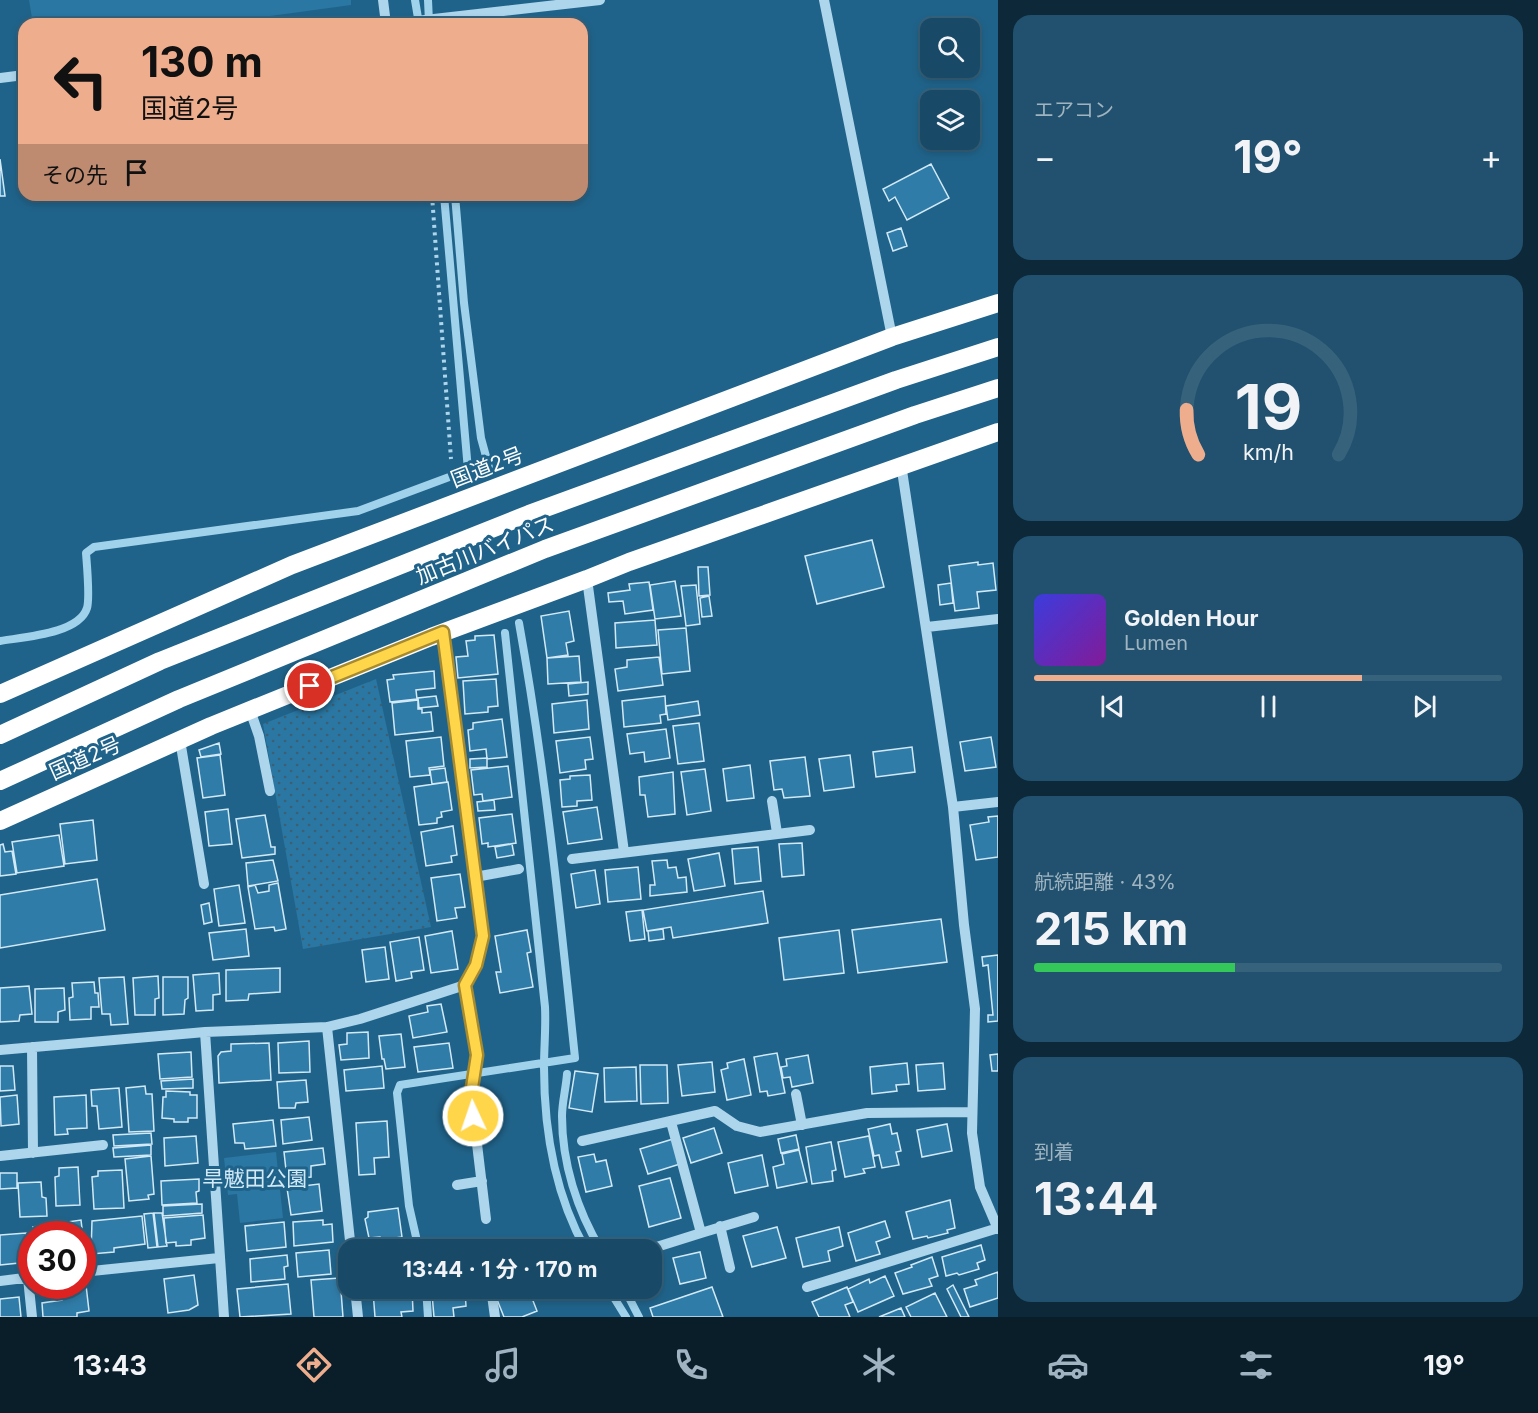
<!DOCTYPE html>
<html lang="ja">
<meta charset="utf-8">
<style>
body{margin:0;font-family:Inter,"Noto Sans JP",sans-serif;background:#21516e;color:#f1f3f6;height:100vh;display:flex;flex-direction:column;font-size:22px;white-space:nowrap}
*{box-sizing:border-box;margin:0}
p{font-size:20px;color:#9fb3c0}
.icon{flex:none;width:33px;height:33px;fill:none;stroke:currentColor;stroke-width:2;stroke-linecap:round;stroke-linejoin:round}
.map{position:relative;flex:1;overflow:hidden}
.panel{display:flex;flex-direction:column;gap:15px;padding:15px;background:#0d2939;width:540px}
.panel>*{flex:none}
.top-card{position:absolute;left:18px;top:18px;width:570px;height:183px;border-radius:18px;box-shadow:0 3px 9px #0003,0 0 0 2px #36627c;background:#eead8d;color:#111;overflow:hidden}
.fabs{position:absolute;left:920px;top:18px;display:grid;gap:12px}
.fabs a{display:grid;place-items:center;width:60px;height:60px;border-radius:12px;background:#184a68;box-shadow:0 3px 9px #0003,0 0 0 2px #36627c;font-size:30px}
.speed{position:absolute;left:18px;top:1221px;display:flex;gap:12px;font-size:30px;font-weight:700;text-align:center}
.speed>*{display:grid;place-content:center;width:78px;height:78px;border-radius:50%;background:#184a68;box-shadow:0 3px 9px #0003,0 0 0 2px #36627c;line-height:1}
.speed .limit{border:9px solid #d22;background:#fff;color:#111}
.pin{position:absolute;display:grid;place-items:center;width:51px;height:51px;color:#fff;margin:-26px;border:3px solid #fff;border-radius:50%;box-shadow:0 2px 6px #0007}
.me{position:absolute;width:66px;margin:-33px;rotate:357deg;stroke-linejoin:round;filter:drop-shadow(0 0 4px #0008)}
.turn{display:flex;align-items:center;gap:21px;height:126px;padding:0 24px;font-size:27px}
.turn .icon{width:78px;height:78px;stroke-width:2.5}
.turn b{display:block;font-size:42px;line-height:51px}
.then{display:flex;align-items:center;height:57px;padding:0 24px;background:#0003;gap:12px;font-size:22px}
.big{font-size:45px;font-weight:700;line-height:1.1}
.panel .card{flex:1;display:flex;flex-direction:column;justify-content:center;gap:9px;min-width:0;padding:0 21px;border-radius:18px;background:#21516e}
.panel .dial{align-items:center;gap:0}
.dial svg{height:156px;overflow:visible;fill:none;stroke:#36627c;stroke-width:7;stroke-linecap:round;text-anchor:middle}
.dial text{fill:#f1f3f6;stroke:none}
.song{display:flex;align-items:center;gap:18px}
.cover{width:72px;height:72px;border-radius:9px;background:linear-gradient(135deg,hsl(240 70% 55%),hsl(290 70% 35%))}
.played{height:6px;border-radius:3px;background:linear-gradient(90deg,#eead8d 70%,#36627c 70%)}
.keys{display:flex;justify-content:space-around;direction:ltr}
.heat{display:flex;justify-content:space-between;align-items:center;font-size:33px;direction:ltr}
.charge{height:9px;border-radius:4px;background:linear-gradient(90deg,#34c759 43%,#36627c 0)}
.trip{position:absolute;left:338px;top:1239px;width:324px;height:60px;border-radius:18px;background:#184a68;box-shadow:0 3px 9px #0003,0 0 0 2px #36627c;font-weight:700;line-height:60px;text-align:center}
.tabs{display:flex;height:96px;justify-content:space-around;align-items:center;background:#0a1e2a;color:#9fb3c0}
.tabs .icon{width:42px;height:42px}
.tabs .active{color:#eead8d}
.tabs b{font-size:27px;color:#f1f3f6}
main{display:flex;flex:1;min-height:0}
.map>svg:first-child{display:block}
</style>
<main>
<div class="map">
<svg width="998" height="1317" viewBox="0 0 998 1317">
<defs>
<pattern id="grass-dots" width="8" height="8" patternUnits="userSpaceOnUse" patternTransform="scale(1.5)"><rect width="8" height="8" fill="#2a77a3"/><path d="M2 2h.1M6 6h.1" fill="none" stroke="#3d5f73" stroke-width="1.8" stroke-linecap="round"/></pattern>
</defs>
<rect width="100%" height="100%" fill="#20638a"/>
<path fill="url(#grass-dots)" d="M376 679 431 927 303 949 263 724Z"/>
<path fill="#2a77a3" d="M29 0H351V5L212 24H33Z
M276 1152 283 1218 240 1223 237 1194 228 1195 224 1158Z"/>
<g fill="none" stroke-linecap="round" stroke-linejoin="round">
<path stroke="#a0d2ec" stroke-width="8" d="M415 0 419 24
M428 0 429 22
M455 195 464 303 481 438 490 471
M505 633 545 1007C546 1028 544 1047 544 1067 544 1130 555 1195 586 1250
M0 641C23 637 79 634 87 608 90 598 87 566 86 553L94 547 358 511 468 470 444 195
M567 1074C566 1088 562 1103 562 1116 562 1163 577 1210 601 1250
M419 1250 409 1206 397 1093 400 1085 575 1058C560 913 545 767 519 623
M426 1288 428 1317
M608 1288 626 1317
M624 1288 639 1317"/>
</g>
<path fill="#307ca8" stroke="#d2eaf8" stroke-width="1.5" d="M0 159 5 196H0Z
M931 164 949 198 907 220 895 197 889 201 883 189Z
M901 228 907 246 893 251 887 233Z
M872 540 884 587 817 604 805 556Z
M978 562V565L993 563 996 590 977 592 979 608 955 611 949 566Z
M698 567H708L710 595 699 596Z
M675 581 681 616 655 619 650 585Z
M649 582 653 610 625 614 623 601 609 602 608 593 630 590 629 584Z
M951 583 953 603 940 605 938 585Z
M696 585 700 624 686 626 681 586Z
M709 596 712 616 702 617 700 598Z
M569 611 574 641 566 643 568 655 547 658 541 616Z
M655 620 657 645 616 648 615 623Z
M686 628 690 671 662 674 658 630Z
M494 635 498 674 458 678 456 657 468 656 466 641 475 640V636Z
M579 656 581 682 548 684 547 658Z
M659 657 663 685 618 691 615 669 627 667V660Z
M434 671 435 688 416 690 417 699 390 702 387 680 394 679 393 675Z
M496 679 498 706 488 707V712L465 714 463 681Z
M588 682V694L569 696 568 684Z
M436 696 438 706 419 708 418 698Z
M665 696 666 714 660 715 661 723 624 727 622 701Z
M418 700V709H422V713L431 712 433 731 395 735 392 703Z
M587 700 589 729 554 733 552 704Z
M698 701 700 715 668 720 666 706Z
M502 719 507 757 487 759 486 749 470 751 468 730 473 729V723Z
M699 723 704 761 678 764 673 726Z
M666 729 670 758 645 762 644 752 630 754 627 734Z
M441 737 444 766 429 768 430 775 410 777 406 741Z
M590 737 593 759 585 760 586 769 560 773 556 741Z
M991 737 996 767 965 771 960 742Z
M219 743 221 754 201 757 199 750Z
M912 747 915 772 876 777 873 752Z
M220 755 225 795 203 798 197 758Z
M850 755 854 787 824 791 819 759Z
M805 757 810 796 784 798 782 789 774 790 770 761Z
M487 758V767L470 768V759Z
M750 765 754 798 727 801 723 769Z
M508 766 512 797 483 801 482 794 474 795 471 770Z
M445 768 447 782 432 784 430 770Z
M705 769 711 811 687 815 681 772Z
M673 772 675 814 648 817 645 795H640L639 777Z
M590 775 592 800 577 801V806L562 807 560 780 570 779V776Z
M448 782 452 810 441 812 442 817 437 818V823L419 825 414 787Z
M494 800 495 810 478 811 477 802Z
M597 807 602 839 568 844 563 812Z
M228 809 232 844 209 846 205 812Z
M512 814 516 843 488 847V843L482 844 479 818Z
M265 815 271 847H275V854L242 858 236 819Z
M998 816V857L976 860 970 825 989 822 988 817Z
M93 820 97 860 65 864 60 824Z
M453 826 457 855 451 856 452 862 426 866 421 832Z
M59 835 64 866 17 873 12 842Z
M802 843 804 875 782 877 779 844Z
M3 844 5 852 12 851 16 874 0 876V845Z
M512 844 514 855 497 858 495 847Z
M758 847 761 881 735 884 732 849Z
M719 853 725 886 694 891 688 859Z
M273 860 278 881 248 886 246 863Z
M667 860 668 868 676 867 678 878 686 877 687 892 650 896V885H655L652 861Z
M638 867 641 899 608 902 605 870Z
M595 870 600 904 576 908 571 874Z
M460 874 465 907 455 908 457 918 437 921 431 878Z
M97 879 105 930 0 948V895Z
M278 883 286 929 275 931 274 927 255 929 248 887 255 885 258 893 269 891V885Z
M239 885 245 923 219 926 214 889Z
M763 891 768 923 673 938 671 927 647 931 643 910Z
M209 903 212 922 204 924 201 905Z
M642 910 645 939 630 941 626 912Z
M941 919 947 962 858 973 852 930Z
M246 929 249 956 213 960 209 933Z
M663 929 664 939 649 941 648 931Z
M527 930 531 952 527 953 533 987 500 993 496 972H501L495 936Z
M839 930 844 973 784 980 779 938Z
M452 931 458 969 431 973 425 936Z
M419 937 424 970 411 972 412 978 396 981 390 942Z
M385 947 389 979 366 982 362 950Z
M998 955V1021L988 1022V1015H993L988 965 983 966 982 957Z
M280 968V992L249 994 248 1000 226 1001V970Z
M219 973 220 994 213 995V1010L196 1011 193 975Z
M158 976 159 998 155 999V1015H135L133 978Z
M124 977 128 1024 111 1025 110 1014H102L99 978Z
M163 977H188V998L185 1000 184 1014 163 1015Z
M94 982 95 993H98L99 1007H91V1019L70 1020 69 998 73 997 72 983Z
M29 986 32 1014 20 1015 19 1021 0 1022V988Z
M64 988 65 1010 58 1012V1022H35V989Z
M441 1004 447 1032 413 1038 409 1016 428 1012 427 1006Z
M368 1032 369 1058 341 1060 339 1045 347 1044V1033Z
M401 1034 405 1067 386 1069 384 1059H382L379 1036Z
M309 1041 310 1072 279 1073 278 1043Z
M269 1043 271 1080 219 1083 218 1056 221 1052 231 1051V1044Z
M449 1043 453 1068 418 1072 414 1047Z
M191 1052 192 1077 160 1079 158 1054Z
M777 1053 785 1093 768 1096 767 1091 760 1092 754 1057Z
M998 1054V1071H992L990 1055Z
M808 1055 813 1083 792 1087 790 1077 783 1078 781 1067 787 1066 786 1059Z
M744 1059 751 1095 727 1100 721 1070 728 1068 727 1063Z
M712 1062 715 1092 682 1096 678 1065Z
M907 1063 909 1084 896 1085 897 1091 872 1094 870 1067Z
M943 1063 945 1089 918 1091 916 1065Z
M640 1065H667L668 1103 641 1104Z
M0 1066H13L15 1090 0 1091Z
M382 1066 384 1088 346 1091 344 1070Z
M636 1067 637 1101 605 1102 604 1068Z
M575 1071 598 1074 592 1112 569 1108Z
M193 1079V1088L162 1089 161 1081Z
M306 1080 308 1102 296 1103 295 1108H279L277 1082Z
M145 1086 146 1094H152L154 1131 129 1132 126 1088Z
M119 1088 122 1127 99 1129 97 1106H92L91 1090Z
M166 1091 190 1092V1095H197V1118H188V1122H174V1119L162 1118 163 1097H166Z
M17 1095 19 1124 1 1126 0 1097Z
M86 1095 87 1128 67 1129 68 1134 55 1135 54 1097Z
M309 1117 312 1140 283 1144 281 1120Z
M273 1120 276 1146 245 1149 244 1143H235L233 1124Z
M387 1121 389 1157 374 1158 375 1174 359 1175 356 1123Z
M890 1124 892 1134 897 1133 901 1151 896 1152 899 1165 882 1168 879 1155 874 1156 868 1129Z
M947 1124 952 1151 922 1157 917 1130Z
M714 1128 722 1153 691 1163 683 1138Z
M151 1133 152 1144 114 1146 113 1135Z
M796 1135 799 1149 781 1153 778 1139Z
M196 1136 198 1163 165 1166 164 1138Z
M869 1136 875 1167 863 1169 865 1173 845 1177 838 1142Z
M673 1139 680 1164 648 1174 640 1149Z
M831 1142 836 1170 832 1171 833 1181 812 1184 806 1147Z
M151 1145V1155L114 1157 113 1148Z
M323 1148 325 1164 311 1166V1177L287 1179 284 1152Z
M799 1150 807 1182 777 1188 773 1167 784 1164 782 1154Z
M594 1154 596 1162 606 1160 612 1186 586 1192 578 1157Z
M762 1155 768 1186 735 1193 728 1163Z
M151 1156 154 1194 148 1195 149 1199 129 1201 125 1159Z
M78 1167 80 1205 56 1206 55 1177 59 1176V1168Z
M122 1170 124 1208 94 1209 92 1177 98 1176V1171Z
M0 1173H17V1188L0 1189Z
M670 1178 681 1218 649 1227 639 1186Z
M199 1179V1191L196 1192 197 1203 162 1205 161 1181Z
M41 1182 42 1197 46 1198 47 1216 20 1217 18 1183Z
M319 1184 322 1211 291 1215 287 1188Z
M950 1200 955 1228 947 1230 948 1233 928 1238 927 1236 913 1239 906 1212Z
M202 1204V1213L163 1216V1206Z
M398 1208 402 1237 381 1240 380 1237 369 1238 365 1219 368 1217V1212Z
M153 1213 157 1247 148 1248 144 1214Z
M154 1213H162L167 1246 158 1247Z
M203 1215 205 1238 191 1240V1245L176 1246V1242L166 1243 164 1218Z
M142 1216 145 1244 114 1248V1252L91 1254 92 1221Z
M81 1220 85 1253H82V1234H34L33 1227Z
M323 1220V1225L332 1224 333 1242 294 1246 293 1222Z
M885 1221 890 1237 876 1242 880 1254 856 1261 848 1233Z
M284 1222 286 1247 247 1251 245 1226Z
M777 1227 786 1258 752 1267 743 1236Z
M839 1227 843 1246 828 1251 830 1261 803 1267 796 1238Z
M26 1233 28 1252 18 1254 19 1263 0 1265V1235Z
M981 1245 985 1260 977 1263 979 1269 959 1275 957 1273 946 1276 942 1257Z
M329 1250 331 1274 298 1277 296 1253Z
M700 1252 706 1278 680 1284 673 1258Z
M287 1255 288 1266 284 1267 285 1279 251 1282 250 1259Z
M932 1257 938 1276 929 1279 932 1286 903 1294 895 1273 912 1267 911 1265Z
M998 1272V1298L970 1307 964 1289 977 1285 975 1280Z
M194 1275 198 1305 189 1310 168 1313 164 1279Z
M885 1276 894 1296 858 1312 848 1289 869 1279 870 1283Z
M340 1278 343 1317H314L311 1280Z
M288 1284 291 1314 240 1317 237 1289Z
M86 1285 89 1311 77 1313V1317H43L42 1303 62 1300 61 1288Z
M953 1285 969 1317H961L947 1289Z
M712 1287 723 1317H653L650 1308Z
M847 1287 853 1302 845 1305 850 1317H819L812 1302Z
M504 1288H528L537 1311 522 1317H504L494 1292Z
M412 1289 413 1311 401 1312 402 1317H375L373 1291Z
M465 1291 466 1306 453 1308 454 1317H434L432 1294Z
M935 1293 947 1317H911L906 1307Z
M19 1297 21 1317H0V1299Z
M901 1308 905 1317H879Z"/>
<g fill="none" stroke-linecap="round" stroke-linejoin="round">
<path stroke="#add5eb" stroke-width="4" stroke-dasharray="3 4.5" stroke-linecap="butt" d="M432 195 451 459"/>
<path stroke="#add5eb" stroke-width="10" d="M383 0 386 24
M824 0 892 337
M390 24 600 0
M0 78 24 75
M901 464 953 807 964 925 975 1009 972 1133 980 1187 998 1229
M587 579 624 852
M927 627 998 619
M250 710 259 736 270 791
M180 740 204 884
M772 801 777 833
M953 807 998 802
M572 859 810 830
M475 877 519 869
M465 985 477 1055 471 1094 486 1219
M327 1027 351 1250
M205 1032 224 1317
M32 1047 33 1153
M0 1050 205 1032 327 1027 360 1019 465 985 476 965 483 936 443 632
M796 1094 802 1125
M582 1141 715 1111 737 1126 760 1132 867 1113 972 1112
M0 1156 103 1145
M457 1185 482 1181
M720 1226 730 1268
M701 1233 754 1217
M647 1250 701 1233 671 1122
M82 1272 219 1258
M28 1278 32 1317
M0 1281 32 1277
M807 1287 998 1228
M355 1288 358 1317
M491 1288 495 1317"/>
<path stroke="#fff" stroke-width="18" d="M0 694 292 565 892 337 998 303
M0 735 160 661 529 514 896 380 998 347
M0 781 179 699 545 549 915 415 998 388
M0 821 211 726 431 637 587 579 629 562 998 432"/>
</g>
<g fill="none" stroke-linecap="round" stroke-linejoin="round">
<g stroke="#a68a30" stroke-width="15">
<path id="route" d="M310 686 443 632 483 936 476 965 465 985 477 1055 471 1094 473 1116"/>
</g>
<use href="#route" stroke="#ffd54a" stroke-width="10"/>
</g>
<g text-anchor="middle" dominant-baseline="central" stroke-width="6" stroke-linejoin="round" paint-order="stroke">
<g font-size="21" fill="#fff" stroke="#20638a">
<text transform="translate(487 467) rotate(-21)">国道2号</text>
<text transform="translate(485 550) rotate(-22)">加古川バイパス</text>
<text transform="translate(85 758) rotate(-24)">国道2号</text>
</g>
<g font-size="21" fill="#d2eaf8" stroke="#20638a">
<text x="255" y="1178">旱魃田公園</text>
</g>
</g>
</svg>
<div class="fabs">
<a><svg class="icon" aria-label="search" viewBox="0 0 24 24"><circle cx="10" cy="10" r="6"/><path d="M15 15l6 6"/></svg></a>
<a><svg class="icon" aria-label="layers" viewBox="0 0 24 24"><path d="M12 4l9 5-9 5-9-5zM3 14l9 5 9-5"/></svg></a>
</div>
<div class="speed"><div class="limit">30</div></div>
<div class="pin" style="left:310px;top:686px;background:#d93025"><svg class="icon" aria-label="arrive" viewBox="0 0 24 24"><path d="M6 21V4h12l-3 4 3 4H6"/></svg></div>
<svg class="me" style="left:473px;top:1116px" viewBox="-20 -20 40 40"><circle r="17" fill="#ffd54a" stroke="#fff" stroke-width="3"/><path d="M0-11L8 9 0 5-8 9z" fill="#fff"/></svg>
<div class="trip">13:44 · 1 分 · 170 m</div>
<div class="top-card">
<div class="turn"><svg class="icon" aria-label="left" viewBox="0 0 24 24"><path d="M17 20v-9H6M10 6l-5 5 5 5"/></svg><div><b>130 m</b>国道2号</div></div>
<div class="then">その先<svg class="icon" aria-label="arrive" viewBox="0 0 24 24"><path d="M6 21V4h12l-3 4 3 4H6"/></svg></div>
</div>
</div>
<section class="panel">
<div class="card"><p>エアコン</p>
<div class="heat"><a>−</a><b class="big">19°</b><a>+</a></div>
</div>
<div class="card dial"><svg viewBox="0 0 100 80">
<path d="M14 69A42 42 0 1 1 86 69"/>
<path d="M14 69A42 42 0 0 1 8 46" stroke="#eead8d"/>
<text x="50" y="56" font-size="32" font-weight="700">19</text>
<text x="50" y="72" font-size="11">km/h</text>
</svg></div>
<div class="card">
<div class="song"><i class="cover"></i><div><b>Golden Hour</b><p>Lumen</p></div></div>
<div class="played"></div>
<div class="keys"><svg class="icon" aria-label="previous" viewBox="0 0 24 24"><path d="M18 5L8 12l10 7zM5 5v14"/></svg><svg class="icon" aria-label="pause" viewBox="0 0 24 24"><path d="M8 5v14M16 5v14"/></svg><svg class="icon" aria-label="next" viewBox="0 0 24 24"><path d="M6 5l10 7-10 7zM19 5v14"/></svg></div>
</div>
<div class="card"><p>航続距離 · 43%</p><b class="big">215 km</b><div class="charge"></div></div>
<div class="card"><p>到着</p><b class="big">13:44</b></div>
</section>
</main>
<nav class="tabs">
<b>13:43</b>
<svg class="icon active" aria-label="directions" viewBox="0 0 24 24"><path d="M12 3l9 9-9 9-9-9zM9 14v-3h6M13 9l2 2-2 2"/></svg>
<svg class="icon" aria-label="music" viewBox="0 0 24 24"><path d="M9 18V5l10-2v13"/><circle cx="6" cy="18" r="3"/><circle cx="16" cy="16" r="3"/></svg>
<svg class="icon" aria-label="phone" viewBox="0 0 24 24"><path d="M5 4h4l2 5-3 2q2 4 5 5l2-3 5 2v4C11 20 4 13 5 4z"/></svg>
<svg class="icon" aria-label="climate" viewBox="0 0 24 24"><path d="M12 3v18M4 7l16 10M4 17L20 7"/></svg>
<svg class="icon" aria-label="car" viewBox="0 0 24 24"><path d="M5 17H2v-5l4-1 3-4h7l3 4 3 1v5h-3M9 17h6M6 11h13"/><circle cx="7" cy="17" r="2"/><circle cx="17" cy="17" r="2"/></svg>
<svg class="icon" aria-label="filters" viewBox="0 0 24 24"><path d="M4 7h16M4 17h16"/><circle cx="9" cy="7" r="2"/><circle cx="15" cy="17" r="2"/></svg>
<b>19°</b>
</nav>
